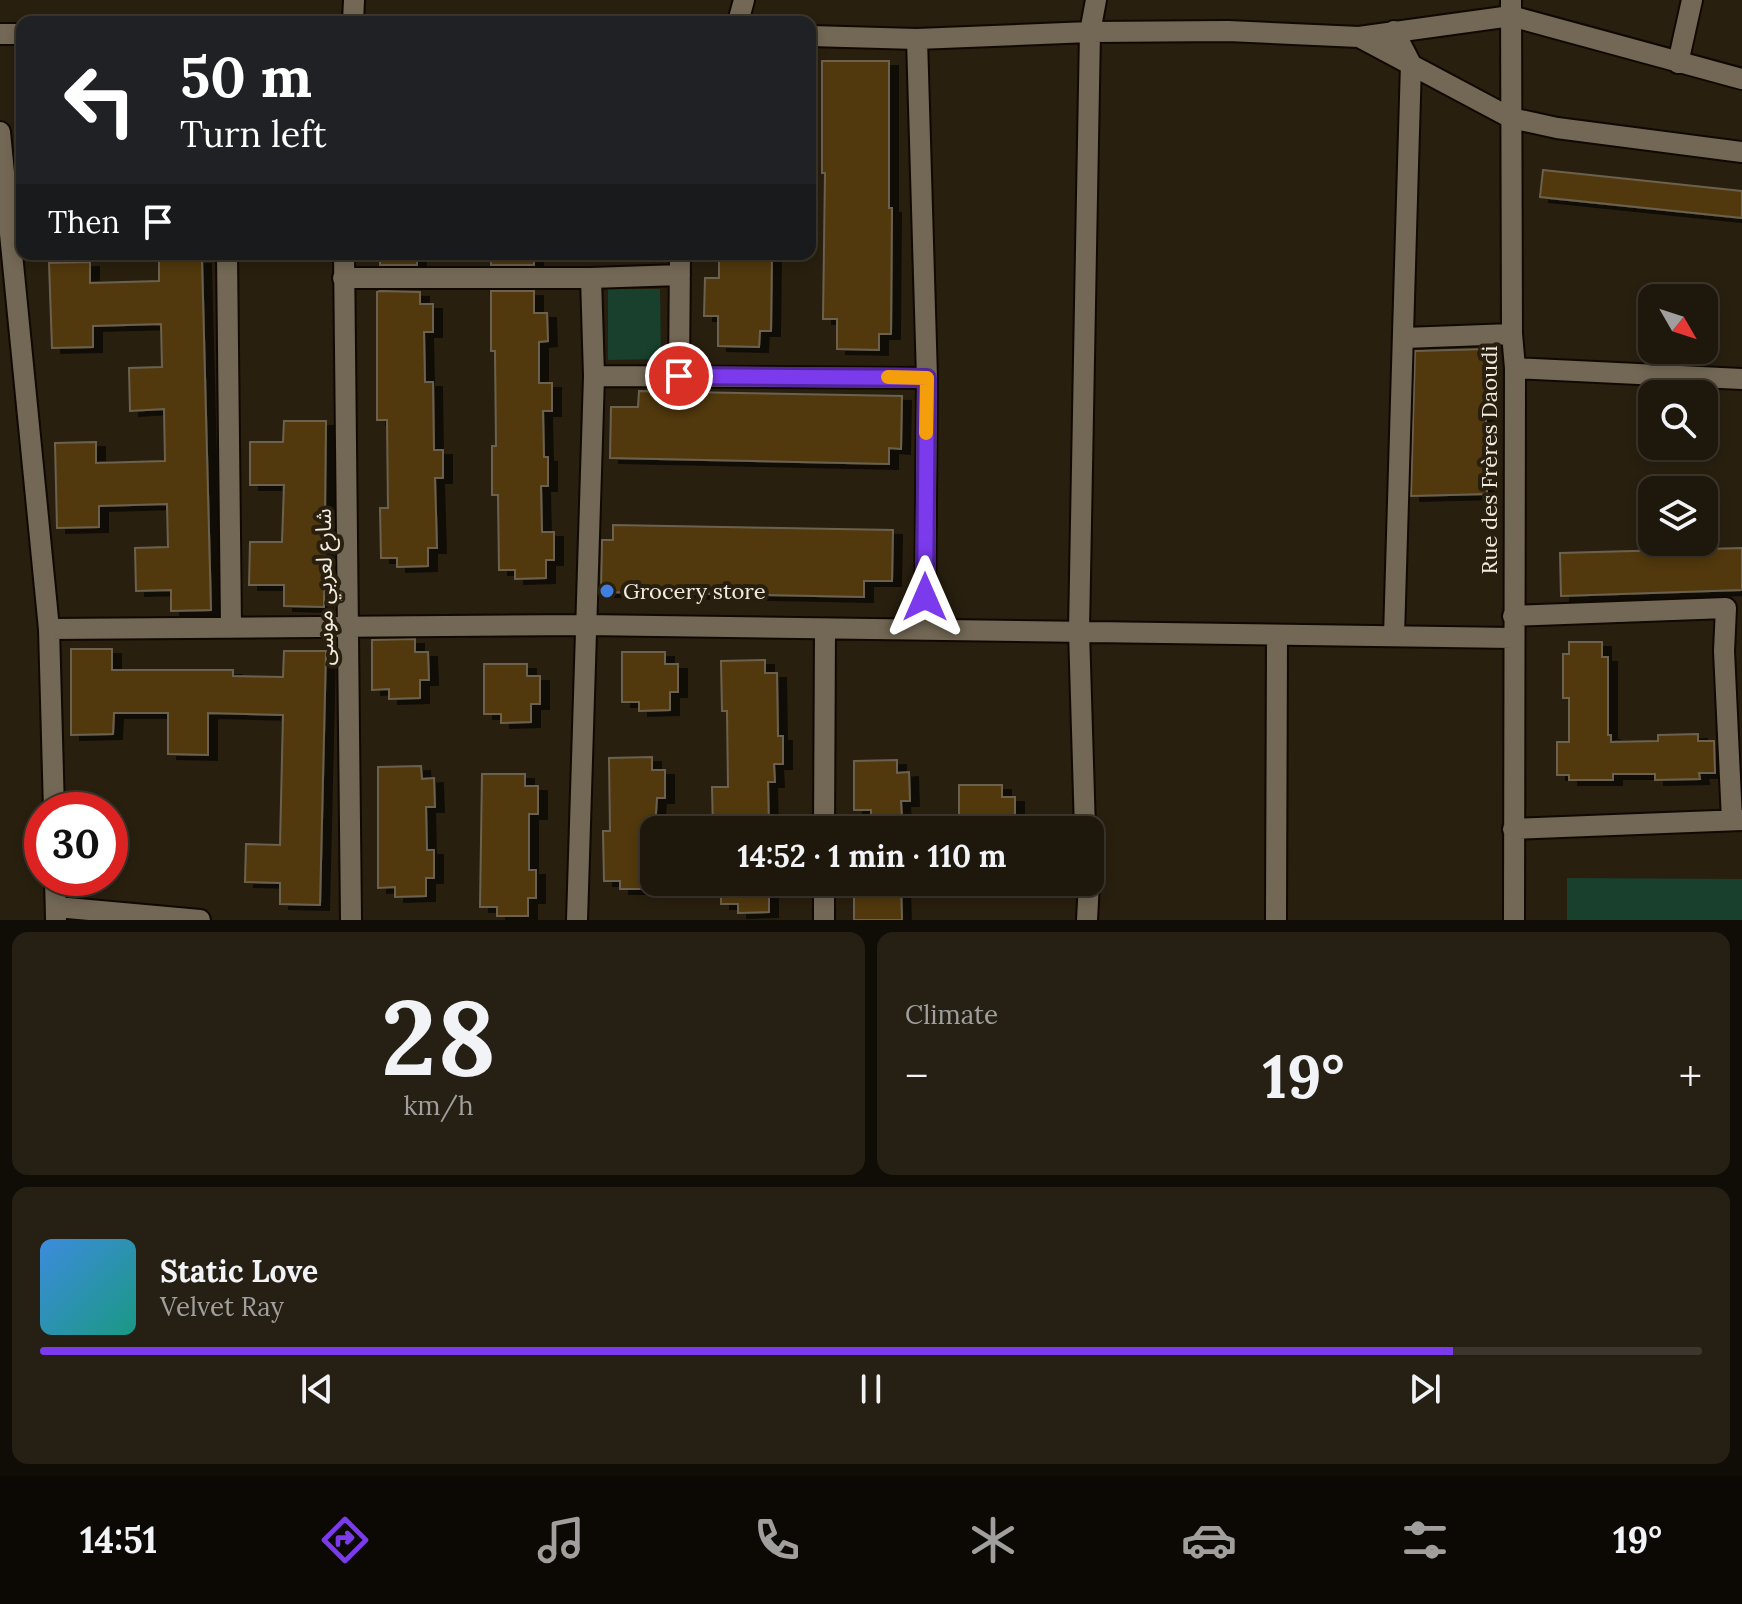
<!DOCTYPE html>
<meta charset="utf-8">
<style>
body{margin:0;font-family:Lora,"Noto Sans Arabic",serif;background:#262014;color:#f1f3f6;height:100vh;display:flex;flex-direction:column;font-size:30px;white-space:nowrap}
*{box-sizing:border-box;margin:0}
p{font-size:26px;color:#a19f9d}
.icon{flex:none;width:44px;height:44px;fill:none;stroke:currentColor;stroke-width:2;stroke-linecap:round;stroke-linejoin:round}
.map{position:relative;height:920px;overflow:hidden}
.sheet{display:flex;flex-direction:column;gap:12px;padding:12px;background:#100d06;flex:1}
.sheet>*{flex:none}
.banner{position:absolute;left:16px;top:16px;width:800px;height:244px;border-radius:16px;box-shadow:0 4px 12px #0003,0 0 0 2px #3c362c;background:#202124;color:#fff;overflow:hidden}
.needle{width:52px;rotate:129deg}
.fabs{position:absolute;left:1638px;top:284px;display:grid;gap:16px}
.fabs a{display:grid;place-items:center;width:80px;height:80px;border-radius:16px;background:#1e170b;box-shadow:0 4px 12px #0003,0 0 0 2px #3c362c;font-size:40px}
.speed{position:absolute;left:24px;top:792px;display:flex;gap:16px;font-size:40px;font-weight:700;text-align:center}
.speed>*{display:grid;place-content:center;width:104px;height:104px;border-radius:50%;background:#1e170b;box-shadow:0 4px 12px #0003,0 0 0 2px #3c362c;line-height:1}
.speed .limit{border:12px solid #d22;background:#fff;color:#111}
.pin{position:absolute;display:grid;place-items:center;width:68px;height:68px;color:#fff;margin:-34px;border:4px solid #fff;border-radius:50%;box-shadow:0 2px 8px #0007}
.me{position:absolute;width:88px;margin:-44px;rotate:0deg;stroke-linejoin:round;filter:drop-shadow(0 0 6px #0008)}
.turn{display:flex;align-items:center;gap:28px;height:168px;padding:0 32px;font-size:36px}
.turn .icon{width:104px;height:104px;stroke-width:2.5}
.turn b{display:block;font-size:56px;line-height:68px}
.then{display:flex;align-items:center;height:76px;padding:0 32px;background:#0003;gap:16px;font-size:30px}
.big{font-size:60px;font-weight:700;line-height:1.1}
.sheet .card{flex:1;display:flex;flex-direction:column;justify-content:center;gap:12px;min-width:0;padding:0 28px;border-radius:16px;background:#262014}
.sheet .dial{align-items:center;gap:0}
.dial b{font-size:104px;line-height:1}
.song{display:flex;align-items:center;gap:24px}
.cover{width:96px;height:96px;border-radius:12px;background:linear-gradient(135deg,hsl(210 70% 55%),hsl(170 70% 35%))}
.played{height:8px;border-radius:4px;background:linear-gradient(90deg,#7c3aed 85%,#3c362c 85%)}
.keys{display:flex;justify-content:space-around;direction:ltr}
.heat{display:flex;justify-content:space-between;align-items:center;font-size:44px;direction:ltr}
.sheet .tiles{flex:1;display:grid;gap:12px;grid-template-columns:1fr 1fr}
.card:last-child{grid-column:span 2}
.trip{position:absolute;left:640px;top:816px;width:464px;height:80px;border-radius:16px;background:#1e170b;box-shadow:0 4px 12px #0003,0 0 0 2px #3c362c;font-weight:700;line-height:80px;text-align:center}
.tab-bar{display:flex;height:128px;justify-content:space-around;align-items:center;background:#0c0904;color:#a19f9d}
.tab-bar .icon{width:56px;height:56px}
.tab-bar .on{color:#7c3aed}
.tab-bar b{font-size:36px;color:#f1f3f6}
.map>svg:first-child{display:block}
</style>
<div class="map">
<svg width="1742" height="920" viewBox="0 0 1742 920">
<defs>
<filter id="shadow"><feDropShadow dx="9" dy="5" stdDeviation="0" flood-color="#0009"/></filter>
</defs>
<rect width="100%" height="100%" fill="#281f0f"/>
<path fill="#18402d" d="M660 289 661 359 608 360V289Z
M1567 878 1742 879V920H1567Z"/>
<path fill="#51390b" stroke="#6c614f" stroke-width="2" filter="url(#shadow)" d="M822 61H889V208H892L891 334H879V350L837 349V319H823L825 173H822Z
M1543 170 1742 191V218L1540 197Z
M380 254H417V265H380Z
M491 254H534V265H491Z
M719 254H772L771 331H760L759 347 718 346V316H704L705 278H719Z
M202 259 211 610 171 611V590L136 591 135 548 168 547 167 504 99 506V527L57 528 55 443 96 442V463L165 461 164 409 130 411 129 368 162 367 161 324 93 326V347L52 348 49 263 90 262V283L159 281V260Z
M380 291 420 292V304H433V332H424L425 382H433L434 450H443V478H435L437 548H428V566L397 567V558H381L380 508H388L387 420H377V292Z
M491 291H534V313H547L548 341 539 342V383H552V411H543L544 457H548V486H541L542 532H554V560H546V578L515 579V570H499L498 495H492V446H496L495 351H491Z
M1485 349 1487 494 1411 496 1415 351Z
M639 391 902 396 901 449 889 448V464L610 458 611 407H638Z
M284 421H326L324 607 284 606V585H249L250 542H282L284 485H250V442H283Z
M613 525 893 530 892 581H864V597L601 592 602 540H613Z
M1742 548V590L1561 596 1560 553Z
M415 639V652H428L429 680H420V698L389 699V689L372 690V640Z
M1569 642H1602V657H1608V735H1611V742L1658 741V735L1698 734V741H1714L1715 773H1699L1700 779 1655 780V774H1613V780H1569V775H1557V742H1569V698H1563V654H1569Z
M71 649H112V670H233V676L283 677 284 651H326L320 905 280 904V883L245 882 246 844 280 845 283 715 208 713V755L168 754V713H114L113 734 71 735Z
M622 652H665V664H678V692H670V710L639 711V702H622Z
M765 660V673H777L778 736H783V764H774L775 782H768L769 827 760 828V830H713L712 787H728L727 711H722L721 661Z
M484 664H527V676H540V704H531V722L501 723V714H484Z
M652 757V770H665V798H657L651 889H620V881H604L603 831H610L609 758Z
M897 760V773L909 772 910 801H901L902 819H871V810H854V761Z
M421 766 422 779 434 778 435 807H426L427 850H434V878H426V896L395 897V887L378 888V767Z
M482 774H525V786H538V814H529V870H536V898H528V916H497V907H480Z
M959 785H1002V797H1015V825H1006V830H959Z
M721 882H769V912L738 913V904H721Z
M854 882H901L902 920H854Z"/>
<g fill="none" stroke-linecap="round" stroke-linejoin="round">
<g stroke="#110900" stroke-width="24">
<path id="street" d="M1511 0 1512 334 1515 368 1514 920
M353 22 354 0
M738 22 744 0
M1394 31 1411 64 1394 636
M0 34H22
M810 36 917 39 1090 32 1228 31 1359 37 1511 16 1742 79
M1359 37 1511 118 1557 128 1742 152
M917 39 927 378 925 628
M1678 63 1692 0
M0 132 49 629 54 810
M227 254 231 627
M344 254 351 920
M343 278H591L680 275
M1404 338 1512 334
M1515 368 1742 379
M594 376 927 378
M679 376 680 254
M1513 616 1726 608 1724 651 1732 820
M49 629 585 625 1513 638
M1513 829 1742 820
M824 830 825 630
M1085 830 1079 631 1090 32 1096 0
M55 878 56 918
M56 907 200 920
M577 920 594 376 591 278
M824 920V882
M1087 920 1089 882
M1276 920 1277 635"/>
</g>
<use href="#street" stroke="#736855" stroke-width="20"/>
</g>
<g fill="none" stroke-linecap="round" stroke-linejoin="round">
<g stroke="#51269a" stroke-width="20">
<path id="route" d="M679 376 927 378 925 597"/>
</g>
<use href="#route" stroke="#7c3aed" stroke-width="14"/>
<path stroke="#f59e0b" stroke-width="14" d="M888 377 927 378 926 433"/>
</g>
<circle fill="#3f7fe0" stroke="#281f0f" stroke-width="3" cx="607" cy="591" r="8"/>
<g text-anchor="middle" dominant-baseline="central" stroke-width="8" stroke-linejoin="round" paint-order="stroke">
<g font-size="22" fill="#f0eadf" stroke="#281f0f">
<text transform="translate(1489 460) rotate(-90)">Rue des Frères Daoudi</text>
<text transform="translate(324 587) rotate(-91)">شارع لعربي موسى</text>
</g>
<g font-size="22" fill="#f0eadf" stroke="#281f0f" text-anchor="start">
<text x="623" y="591">Grocery store</text>
</g>
</g>
</svg>
<div class="fabs">
<a><svg class="needle" viewBox="-14 -14 28 28"><path d="M0-13l5 13h-10z" fill="#e53935"/><path d="M0 13l5-13h-10z" fill="#a19f9d"/></svg></a>
<a><svg class="icon" aria-label="search" viewBox="0 0 24 24"><circle cx="10" cy="10" r="6"/><path d="M15 15l6 6"/></svg></a>
<a><svg class="icon" aria-label="layers" viewBox="0 0 24 24"><path d="M12 4l9 5-9 5-9-5zM3 14l9 5 9-5"/></svg></a>
</div>
<div class="speed"><div class="limit">30</div></div>
<div class="pin" style="left:679px;top:376px;background:#d93025"><svg class="icon" aria-label="arrive" viewBox="0 0 24 24"><path d="M6 21V4h12l-3 4 3 4H6"/></svg></div>
<svg class="me" style="left:925px;top:597px" viewBox="-20 -20 40 40"><path d="M0-17L14 15 0 8-14 15z" fill="#7c3aed" stroke="#fff" stroke-width="4"/></svg>
<div class="trip">14:52 · 1 min · 110 m</div>
<div class="banner">
<div class="turn"><svg class="icon" aria-label="left" viewBox="0 0 24 24"><path d="M17 20v-9H6M10 6l-5 5 5 5"/></svg><div><b>50 m</b>Turn left</div></div>
<div class="then">Then<svg class="icon" aria-label="arrive" viewBox="0 0 24 24"><path d="M6 21V4h12l-3 4 3 4H6"/></svg></div>
</div>
</div>
<section class="sheet">
<div class="tiles">
<div class="card dial"><b>28</b><p>km/h</p></div>
<div class="card"><p>Climate</p>
<div class="heat"><a>−</a><b class="big">19°</b><a>+</a></div>
</div>
<div class="card">
<div class="song"><i class="cover"></i><div><b>Static Love</b><p>Velvet Ray</p></div></div>
<div class="played"></div>
<div class="keys"><svg class="icon" aria-label="previous" viewBox="0 0 24 24"><path d="M18 5L8 12l10 7zM5 5v14"/></svg><svg class="icon" aria-label="pause" viewBox="0 0 24 24"><path d="M8 5v14M16 5v14"/></svg><svg class="icon" aria-label="next" viewBox="0 0 24 24"><path d="M6 5l10 7-10 7zM19 5v14"/></svg></div>
</div>
</div>
</section>
<nav class="tab-bar">
<b>14:51</b>
<svg class="icon on" aria-label="directions" viewBox="0 0 24 24"><path d="M12 3l9 9-9 9-9-9zM9 14v-3h6M13 9l2 2-2 2"/></svg>
<svg class="icon" aria-label="music" viewBox="0 0 24 24"><path d="M9 18V5l10-2v13"/><circle cx="6" cy="18" r="3"/><circle cx="16" cy="16" r="3"/></svg>
<svg class="icon" aria-label="phone" viewBox="0 0 24 24"><path d="M5 4h4l2 5-3 2q2 4 5 5l2-3 5 2v4C11 20 4 13 5 4z"/></svg>
<svg class="icon" aria-label="climate" viewBox="0 0 24 24"><path d="M12 3v18M4 7l16 10M4 17L20 7"/></svg>
<svg class="icon" aria-label="car" viewBox="0 0 24 24"><path d="M5 17H2v-5l4-1 3-4h7l3 4 3 1v5h-3M9 17h6M6 11h13"/><circle cx="7" cy="17" r="2"/><circle cx="17" cy="17" r="2"/></svg>
<svg class="icon" aria-label="filters" viewBox="0 0 24 24"><path d="M4 7h16M4 17h16"/><circle cx="9" cy="7" r="2"/><circle cx="15" cy="17" r="2"/></svg>
<b>19°</b>
</nav>
